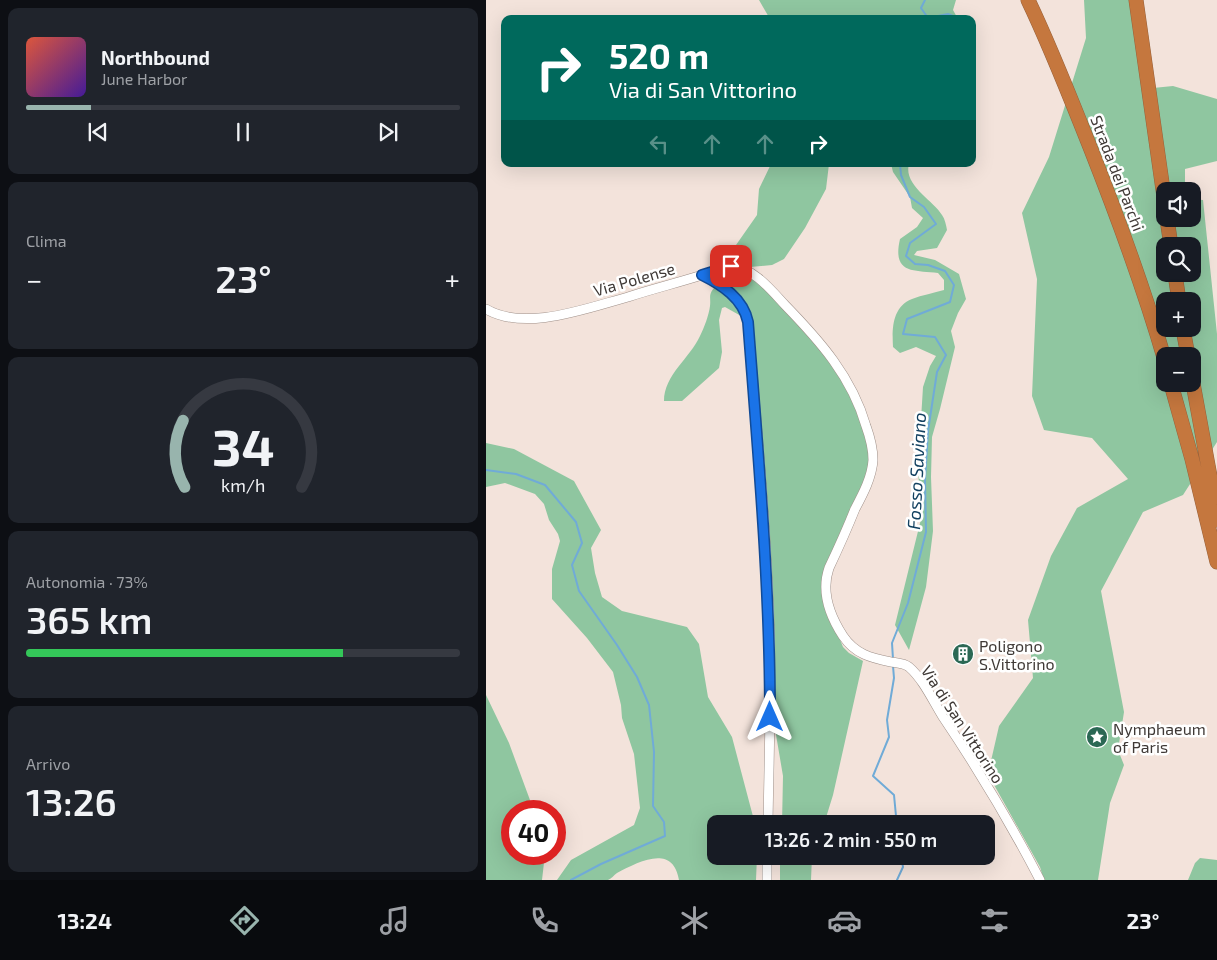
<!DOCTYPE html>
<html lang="it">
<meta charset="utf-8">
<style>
body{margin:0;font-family:"Exo 2",sans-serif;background:#20242c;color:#f1f3f6;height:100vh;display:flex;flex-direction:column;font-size:19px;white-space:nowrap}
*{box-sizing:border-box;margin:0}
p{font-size:16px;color:#9ea1a6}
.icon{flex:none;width:28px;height:28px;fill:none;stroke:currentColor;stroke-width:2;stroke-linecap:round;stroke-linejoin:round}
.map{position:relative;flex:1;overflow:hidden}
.side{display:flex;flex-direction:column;gap:8px;padding:8px;background:#0d0f14;width:486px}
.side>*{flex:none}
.top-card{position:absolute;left:15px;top:15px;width:475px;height:152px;border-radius:10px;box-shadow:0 5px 20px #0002;background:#00695c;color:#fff;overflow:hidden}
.tools{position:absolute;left:670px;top:182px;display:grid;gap:10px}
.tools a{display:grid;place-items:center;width:45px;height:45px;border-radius:10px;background:#171b24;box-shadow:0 5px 20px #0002;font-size:25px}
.speed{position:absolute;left:15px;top:800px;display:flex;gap:10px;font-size:25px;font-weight:700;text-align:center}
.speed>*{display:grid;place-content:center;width:65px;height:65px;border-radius:50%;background:#171b24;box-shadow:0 5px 20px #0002;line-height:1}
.speed .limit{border:8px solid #d22;background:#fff;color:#111}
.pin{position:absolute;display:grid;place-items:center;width:42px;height:42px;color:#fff;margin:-21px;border-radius:10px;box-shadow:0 2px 8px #0006}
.me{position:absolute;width:55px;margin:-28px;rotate:0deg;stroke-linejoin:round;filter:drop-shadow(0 0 4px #0008)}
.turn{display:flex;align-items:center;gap:18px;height:105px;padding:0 25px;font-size:22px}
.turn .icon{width:65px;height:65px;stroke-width:2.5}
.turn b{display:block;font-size:35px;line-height:42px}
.lanes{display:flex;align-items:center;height:48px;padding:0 25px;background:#0003;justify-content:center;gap:25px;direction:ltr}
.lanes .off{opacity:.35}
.big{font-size:38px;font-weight:600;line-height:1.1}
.side .tile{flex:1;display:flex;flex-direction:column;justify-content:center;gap:8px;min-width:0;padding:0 18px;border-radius:10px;background:#20242c}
.side .dial{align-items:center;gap:0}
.dial svg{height:130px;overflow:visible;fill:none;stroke:#363941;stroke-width:7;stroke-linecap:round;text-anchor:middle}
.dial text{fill:#f1f3f6;stroke:none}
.song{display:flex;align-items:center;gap:15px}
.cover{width:60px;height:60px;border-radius:8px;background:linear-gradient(135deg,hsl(10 70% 55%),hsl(260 70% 35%))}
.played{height:5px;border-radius:2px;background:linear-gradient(90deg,#98b4ad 15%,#363941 15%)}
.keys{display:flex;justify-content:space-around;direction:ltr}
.heat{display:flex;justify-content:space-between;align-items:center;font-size:28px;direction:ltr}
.charge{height:8px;border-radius:4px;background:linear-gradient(90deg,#34c759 73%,#363941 0)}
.trip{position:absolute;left:221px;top:815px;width:288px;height:50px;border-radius:10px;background:#171b24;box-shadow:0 5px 20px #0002;font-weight:600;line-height:50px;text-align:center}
.dock{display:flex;height:80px;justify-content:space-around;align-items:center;background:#090b0e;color:#9ea1a6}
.dock .icon{width:35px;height:35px}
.dock .active{color:#98b4ad}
.dock b{font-size:22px;color:#f1f3f6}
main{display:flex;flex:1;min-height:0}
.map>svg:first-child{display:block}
</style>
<main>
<section class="side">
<div class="tile">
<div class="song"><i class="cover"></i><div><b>Northbound</b><p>June Harbor</p></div></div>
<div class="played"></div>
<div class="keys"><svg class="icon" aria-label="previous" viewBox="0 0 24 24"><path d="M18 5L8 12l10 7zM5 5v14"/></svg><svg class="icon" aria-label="pause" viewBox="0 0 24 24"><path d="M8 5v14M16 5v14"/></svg><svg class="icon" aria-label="next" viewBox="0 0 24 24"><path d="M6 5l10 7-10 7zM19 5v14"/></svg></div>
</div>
<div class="tile"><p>Clima</p>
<div class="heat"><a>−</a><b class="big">23°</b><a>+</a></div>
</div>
<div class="tile dial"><svg viewBox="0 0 100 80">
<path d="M14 69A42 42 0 1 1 86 69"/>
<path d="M14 69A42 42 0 0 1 13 28" stroke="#98b4ad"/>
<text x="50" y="56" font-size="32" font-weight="700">34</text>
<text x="50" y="72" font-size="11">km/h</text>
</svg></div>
<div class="tile"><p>Autonomia · 73%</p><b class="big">365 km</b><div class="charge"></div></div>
<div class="tile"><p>Arrivo</p><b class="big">13:26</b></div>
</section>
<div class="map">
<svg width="731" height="880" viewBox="0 0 731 880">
<rect width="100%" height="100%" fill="#f3e3db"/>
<path fill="#8fc6a0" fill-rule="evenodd" d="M273 0H470L467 10 472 19H284Z
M598 0H646L667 88 687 86 731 99V161L699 169V191H679V219H706V199L717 200 731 334V442L697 495 657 512 615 591 638 712 632 750 638 765 624 803 612 880H558L554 867 502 774 513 726 547 678 542 620 565 556 591 508 642 479 606 438 558 430 546 396 551 279 536 213 563 157 600 38ZM679 246H706V274H679ZM679 301H706V329H679ZM679 356H706V384H679Z
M285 164H343L340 189 319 228 298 259 286 265 264 267 250 257V245L271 215 273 189Z
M405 164H423C417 185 447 200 456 215 459 219 460 225 461 230L451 248 431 251 428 255 449 260 473 274 480 299 472 313 465 331 469 347 454 409 446 437 445 477 447 531 440 587 423 650 409 625 435 519 432 468 437 387 444 366 450 356 430 347 414 353 407 347C406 329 406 307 426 299 436 295 448 293 458 290V280L452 273C427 270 406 274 414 239L431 227 437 218 426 208 424 197 407 172Z
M249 269 259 273 273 282 341 354 372 409 383 445 384 461 382 472 340 567 342 610 357 647 363 653 377 661 347 795 338 824H296L297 776 287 717 276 449 266 319C259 301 246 288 232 276L236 272Z
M228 288H235L258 314 255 316 239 307 236 308 233 320 236 352 233 368 196 401H178C178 375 204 358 214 336 218 328 223 315 224 306 225 298 222 295 228 288Z
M0 443 28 449 88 481 115 530 105 548 109 573 116 597 136 611 201 627 213 644 222 697 246 737 269 824H230V856H271L270 880H193C187 843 152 862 131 873 128 875 125 879 122 880 115 880 80 880 71 880L85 860 148 825 154 808 148 754 136 718 135 705 127 672 101 638 66 599V569L74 541 72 534 63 520 58 504 49 494 19 483 0 487Z
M0 695 23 743 48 811H26V854H59L56 880H0Z
M294 856H326L325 880H294Z
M714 858 731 860V880H702L709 863Z"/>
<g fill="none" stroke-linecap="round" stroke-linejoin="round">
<path stroke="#70abd7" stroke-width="2" d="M439 0 435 8 442 18 462 14 474 19
M0 470 30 474 59 485 90 522 96 543 86 565 93 591 131 645 151 677 163 705 168 752 167 806 178 822 179 836 115 864 85 880
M407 659 406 643 422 603 440 532 439 480 442 431 451 372 460 355 449 337 417 334 421 319 464 302 468 285 459 271 442 265 429 264 420 256 424 243 450 224 438 207 424 197 415 175 414 164
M407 666 408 678 401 720 403 737 387 776 408 795 410 816 409 824
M411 880 417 867 415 856"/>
<g stroke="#9f9089" stroke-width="10">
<path id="minor" d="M216 275C236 285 257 298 262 322 271 427 281 533 284 639 285 700 283 762 282 824
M0 309C39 332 101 308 142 297 166 289 191 283 216 275 225 272 235 268 245 266 268 268 285 290 299 305 334 341 366 377 380 426 384 437 387 448 387 460 386 477 377 494 369 509 361 529 352 549 343 568 335 591 344 616 357 636 369 654 385 658 405 662 411 663 418 663 423 667 437 679 447 701 457 717 492 769 525 824 554 880
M281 880V856"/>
</g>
<g stroke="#96613b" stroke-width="15">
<path id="highway" d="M542 0C565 48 584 97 604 147 632 218 658 288 679 361
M650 0 679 204
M681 219 685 246
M689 274 693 301
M697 329 702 356
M706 378 728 498
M685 384 706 459 731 562
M723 490 731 520"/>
</g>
<use href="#minor" stroke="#fff" stroke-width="9"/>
<use href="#highway" stroke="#c5773e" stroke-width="14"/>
</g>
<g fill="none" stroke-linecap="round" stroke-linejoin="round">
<g stroke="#114b97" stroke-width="12">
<path id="route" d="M245 266 216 275C236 285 257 298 262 322 272 453 284 585 284 717"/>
</g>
<use href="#route" stroke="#1a73e8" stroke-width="9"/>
</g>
<defs>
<g id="building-disc" transform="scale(1.125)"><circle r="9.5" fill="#2b6854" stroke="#fff"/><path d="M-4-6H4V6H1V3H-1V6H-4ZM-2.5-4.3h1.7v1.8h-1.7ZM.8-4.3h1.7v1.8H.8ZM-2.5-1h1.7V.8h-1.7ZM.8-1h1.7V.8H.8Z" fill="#fff"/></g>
<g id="sight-disc" transform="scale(1.125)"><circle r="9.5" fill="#2b6854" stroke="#fff"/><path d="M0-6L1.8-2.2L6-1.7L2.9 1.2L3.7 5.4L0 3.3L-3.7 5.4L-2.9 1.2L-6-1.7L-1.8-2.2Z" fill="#fff"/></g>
</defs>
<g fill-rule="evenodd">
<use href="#building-disc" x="477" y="654"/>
<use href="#sight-disc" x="611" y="737"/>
</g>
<g text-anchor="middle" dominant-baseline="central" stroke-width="5" stroke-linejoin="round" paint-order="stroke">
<g font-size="16" fill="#3f3936" stroke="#fff">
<text transform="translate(632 173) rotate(69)">Strada dei Parchi</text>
<text transform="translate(148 279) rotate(-16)">Via Polense</text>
<text transform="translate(477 724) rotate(57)">Via di San Vittorino</text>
</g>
<g font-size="16" fill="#3f3936" stroke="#fff" text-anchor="start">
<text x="493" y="645">Poligono<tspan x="493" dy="18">S.Vittorino</tspan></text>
<text x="627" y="728">Nymphaeum<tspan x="627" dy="18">of Paris</tspan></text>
</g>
<g font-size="18" font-style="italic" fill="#134160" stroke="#fff">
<text transform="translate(430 471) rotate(-87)">Fosso Saviano</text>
</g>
</g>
</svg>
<div class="tools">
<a><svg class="icon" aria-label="sound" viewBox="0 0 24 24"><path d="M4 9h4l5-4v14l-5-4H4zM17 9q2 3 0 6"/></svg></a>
<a><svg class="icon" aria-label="search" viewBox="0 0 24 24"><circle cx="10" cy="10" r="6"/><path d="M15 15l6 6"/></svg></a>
<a>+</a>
<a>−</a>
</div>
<div class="speed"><div class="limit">40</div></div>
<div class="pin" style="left:245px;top:266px;background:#d93025"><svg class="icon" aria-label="arrive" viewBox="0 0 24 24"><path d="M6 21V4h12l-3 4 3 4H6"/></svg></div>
<svg class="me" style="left:284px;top:717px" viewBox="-20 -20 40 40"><path d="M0-17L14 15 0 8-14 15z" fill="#1a73e8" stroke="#fff" stroke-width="4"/></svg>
<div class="trip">13:26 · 2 min · 550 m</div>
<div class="top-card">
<div class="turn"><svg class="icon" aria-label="right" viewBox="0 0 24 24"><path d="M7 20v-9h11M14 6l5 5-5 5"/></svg><div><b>520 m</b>Via di San Vittorino</div></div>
<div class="lanes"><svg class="icon off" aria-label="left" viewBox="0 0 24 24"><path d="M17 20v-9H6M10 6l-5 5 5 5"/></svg><svg class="icon off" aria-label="ahead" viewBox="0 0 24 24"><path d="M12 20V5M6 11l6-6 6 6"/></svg><svg class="icon off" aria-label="ahead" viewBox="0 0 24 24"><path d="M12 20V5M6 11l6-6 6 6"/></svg><svg class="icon" aria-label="right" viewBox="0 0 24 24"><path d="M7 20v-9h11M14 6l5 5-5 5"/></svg></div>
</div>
</div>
</main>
<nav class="dock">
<b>13:24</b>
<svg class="icon active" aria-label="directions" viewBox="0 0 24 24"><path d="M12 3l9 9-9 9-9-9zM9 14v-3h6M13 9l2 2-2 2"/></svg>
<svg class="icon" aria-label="music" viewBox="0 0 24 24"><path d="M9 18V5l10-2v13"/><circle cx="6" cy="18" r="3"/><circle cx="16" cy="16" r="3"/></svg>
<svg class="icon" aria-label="phone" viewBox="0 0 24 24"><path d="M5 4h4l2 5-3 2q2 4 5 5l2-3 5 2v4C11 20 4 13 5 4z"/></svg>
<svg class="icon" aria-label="climate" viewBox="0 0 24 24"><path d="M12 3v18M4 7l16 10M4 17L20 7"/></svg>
<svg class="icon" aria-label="car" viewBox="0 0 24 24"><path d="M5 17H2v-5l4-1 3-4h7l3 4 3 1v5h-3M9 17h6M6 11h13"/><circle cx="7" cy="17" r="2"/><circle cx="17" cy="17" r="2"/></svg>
<svg class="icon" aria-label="filters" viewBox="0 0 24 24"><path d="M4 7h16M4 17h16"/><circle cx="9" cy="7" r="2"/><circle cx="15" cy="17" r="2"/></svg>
<b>23°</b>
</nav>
